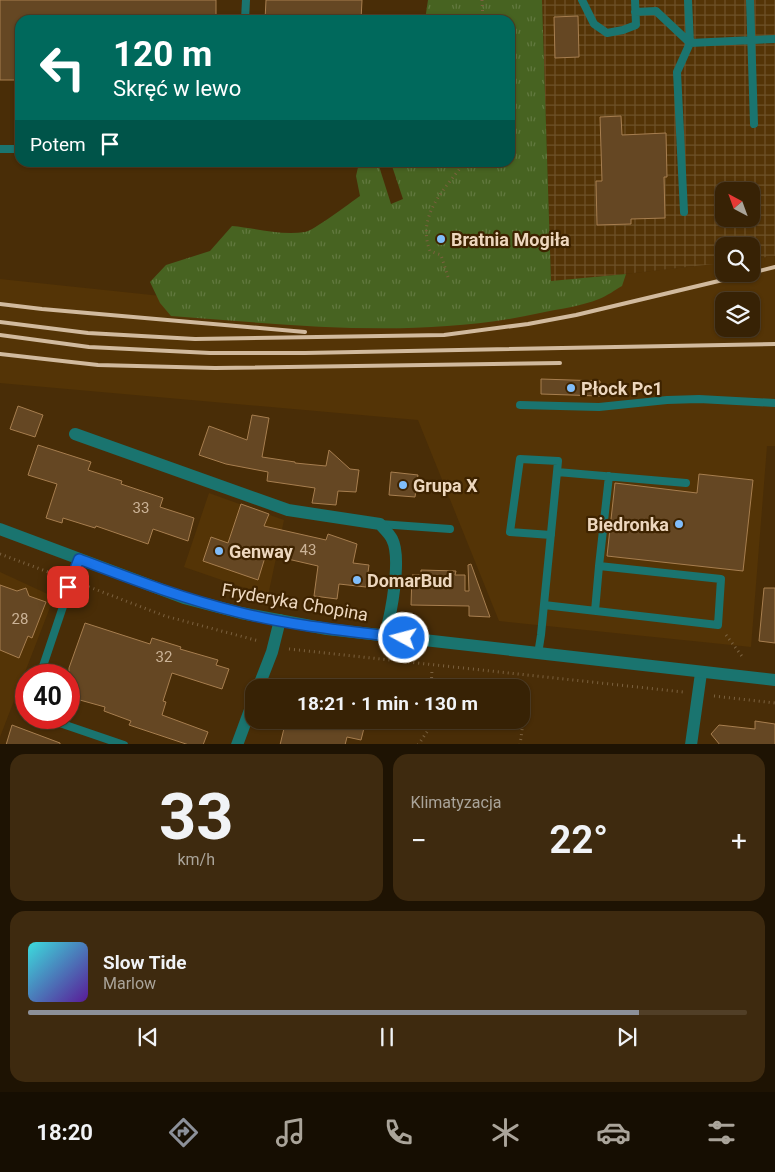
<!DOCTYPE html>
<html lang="pl">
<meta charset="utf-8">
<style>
body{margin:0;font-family:Roboto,sans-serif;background:#3e2a0f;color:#f1f3f6;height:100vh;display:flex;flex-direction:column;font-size:19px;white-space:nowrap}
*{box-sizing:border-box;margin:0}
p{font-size:16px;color:#aaa49a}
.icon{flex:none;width:28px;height:28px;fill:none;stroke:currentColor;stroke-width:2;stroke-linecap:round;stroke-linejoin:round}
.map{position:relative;height:744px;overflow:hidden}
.sheet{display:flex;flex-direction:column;gap:10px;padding:10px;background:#1e1303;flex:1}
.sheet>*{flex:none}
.guide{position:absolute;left:15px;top:15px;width:500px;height:152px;border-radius:15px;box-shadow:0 1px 4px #0004,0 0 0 1px #513f27;background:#00695c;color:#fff;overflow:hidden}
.needle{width:32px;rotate:319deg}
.tools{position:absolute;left:715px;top:182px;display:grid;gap:10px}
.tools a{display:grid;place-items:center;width:45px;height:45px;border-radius:10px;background:#372205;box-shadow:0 1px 4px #0004,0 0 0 1px #513f27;font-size:25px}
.speed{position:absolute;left:15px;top:664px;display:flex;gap:10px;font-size:25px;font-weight:700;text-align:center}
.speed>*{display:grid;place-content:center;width:65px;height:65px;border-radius:50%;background:#372205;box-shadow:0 1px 4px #0004,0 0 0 1px #513f27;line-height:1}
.speed .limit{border:8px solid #d22;background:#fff;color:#111}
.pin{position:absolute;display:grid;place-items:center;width:42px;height:42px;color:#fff;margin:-21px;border-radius:10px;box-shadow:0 2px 8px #0006}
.me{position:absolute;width:55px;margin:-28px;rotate:277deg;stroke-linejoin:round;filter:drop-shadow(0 0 4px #0008)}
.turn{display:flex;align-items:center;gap:18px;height:105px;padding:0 15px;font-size:22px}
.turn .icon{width:65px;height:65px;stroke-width:2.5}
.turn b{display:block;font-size:35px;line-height:42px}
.then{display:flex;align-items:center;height:48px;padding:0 15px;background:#0003;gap:10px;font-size:19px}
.big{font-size:38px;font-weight:700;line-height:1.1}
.sheet .widget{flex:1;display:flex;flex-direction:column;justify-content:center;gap:8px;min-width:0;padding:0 18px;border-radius:15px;background:#3e2a0f}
.sheet .dial{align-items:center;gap:0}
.dial b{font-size:65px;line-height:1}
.song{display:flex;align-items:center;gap:15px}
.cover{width:60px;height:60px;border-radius:8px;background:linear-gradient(135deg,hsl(180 70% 55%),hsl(270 70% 35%))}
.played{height:5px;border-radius:2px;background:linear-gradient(90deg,#8c9099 85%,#513f27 85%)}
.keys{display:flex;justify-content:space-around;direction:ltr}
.heat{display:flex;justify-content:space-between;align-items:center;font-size:28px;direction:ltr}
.sheet .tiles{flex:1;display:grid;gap:10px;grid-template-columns:1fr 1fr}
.widget:last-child{grid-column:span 2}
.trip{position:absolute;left:245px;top:679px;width:285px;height:50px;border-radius:15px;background:#372205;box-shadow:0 1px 4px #0004,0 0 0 1px #513f27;font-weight:700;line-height:50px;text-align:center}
.dock{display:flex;height:80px;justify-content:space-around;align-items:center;background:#160e02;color:#aaa49a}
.dock .icon{width:35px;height:35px}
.dock .selected{color:#8c9099}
.dock b{font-size:22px;color:#f1f3f6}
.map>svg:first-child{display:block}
</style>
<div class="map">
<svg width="775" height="745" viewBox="0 0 775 745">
<defs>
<pattern id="industrial-grid" width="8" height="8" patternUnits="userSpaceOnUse" patternTransform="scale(1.25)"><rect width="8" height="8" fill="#543406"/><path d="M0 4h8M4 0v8" fill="none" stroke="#6d5128"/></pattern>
<pattern id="grass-tufts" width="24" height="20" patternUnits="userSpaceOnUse" patternTransform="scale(1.25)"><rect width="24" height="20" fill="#476321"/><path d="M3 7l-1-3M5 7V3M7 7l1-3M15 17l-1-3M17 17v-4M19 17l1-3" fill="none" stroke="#62793f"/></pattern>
</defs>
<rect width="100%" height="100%" fill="#492d07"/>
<path fill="#543406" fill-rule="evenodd" d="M775 256V446H767L751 647 499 621 418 420 0 383V279L323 313 551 282 724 263V274H751V259ZM724 301H751V329H724Z
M209 493 284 520 268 596 184 567Z
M0 572 54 597 0 737Z"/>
<path fill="url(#industrial-grid)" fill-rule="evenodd" d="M542 0H775V256L751 259V246H724V263L551 282ZM724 191H751V219H724Z"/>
<path fill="url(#grass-tufts)" d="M428 0H542L551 281 626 274 622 286C615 290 607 296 599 299 582 306 559 309 540 313 419 340 293 325 171 316L160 303 150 282 166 265 210 251 232 226C255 228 281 236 305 232 313 231 350 203 360 196L356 176 359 163H378L391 204 403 199 391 163 510 162V20H425Z"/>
<path fill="#654723" stroke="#a77e4f" d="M0 0H216V20H20V80H0Z
M266 0H362L361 20H265Z
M578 16 579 57 555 58 554 17Z
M621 116 622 135 666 133 667 177H664L665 218 631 219V224L597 225 596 181H602L600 117Z
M541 379 600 381V396L541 394Z
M18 406 43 415 35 437 10 429Z
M252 415 269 418 262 457 295 462V463L326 466 329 450 350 469 359 470 356 492 338 491 336 505 312 503 315 488 267 481 268 472 226 464 199 455 209 426 247 440Z
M38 445 91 462 88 470 122 481 121 484 163 498 160 507 194 518 188 541 153 529 148 544 96 526 95 528 63 518 62 523 46 518 57 484 28 475Z
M391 472 418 475 415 497 389 495Z
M699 474 753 480 743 571 607 556 615 483 697 493Z
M241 504 269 514 264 526 326 540 328 534 357 544 353 563 369 565 366 587 339 584 337 599 314 596 318 566 266 554 258 580 203 561 211 537 228 543Z
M471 564 490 617 469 616V606L411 605 412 575H421V570L456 571 455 575H465V591H469L468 565Z
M0 585 17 591 26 588 29 596 46 602 32 638 28 636 19 658 0 650Z
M764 588H775V643L759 641Z
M85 623 150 644 152 638 181 647 180 649 218 660 216 665 229 669 222 689 172 673 163 701 166 702 162 715 208 732 203 745H189L129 725 131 721 104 711 105 707 69 697V668Z
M286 720H366L361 740 347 737 345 745H280Z
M755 721 775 724V745H720L711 734 719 725 755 729Z
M12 725 60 743V745H6Z"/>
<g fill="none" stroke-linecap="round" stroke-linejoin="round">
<path stroke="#7b613f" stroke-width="3" stroke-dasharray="1 4" stroke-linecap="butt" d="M482 0 483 20
M448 277 441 255 430 251C416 215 445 189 465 162
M0 554 59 576
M84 585 165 616 259 641
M726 635 744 659
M289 649 683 692
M431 688 432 670
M714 696 775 703
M418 745 429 729V720
M520 745 524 715"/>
<path stroke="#1a746f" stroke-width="8" d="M582 0 594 24 607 33 623 30 636 25 635 0
M688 0 690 43 775 39
M750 0 754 124
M635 12 656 11 690 43 677 72 684 212
M245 20 246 0
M0 149H20
M520 405 599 407 667 400 699 399 775 403
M557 472 686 483
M380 524 450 529
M599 566 609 476
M544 605 718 625 721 579 599 566 595 611
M538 654 541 635 557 472 558 461 520 459 510 532 551 535
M40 675 79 559
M45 718 124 745"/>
<path stroke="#1a746f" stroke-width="12" d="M75 434 288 510 380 524C383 528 389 533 392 539 402 558 391 614 385 635
M258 688 272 652 280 620
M237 745 254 699
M691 745 701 673"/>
<path stroke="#1a746f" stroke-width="12" d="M0 529 184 598 241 613 327 629 775 680"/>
<path stroke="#d1ba9e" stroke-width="4" d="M751 273 775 267
M0 304 42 309 305 332
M0 322 88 333 195 339 444 335 528 324 576 315 748 274
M0 335 89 347 210 353H305L775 344
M0 354 98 365 215 368 560 363"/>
</g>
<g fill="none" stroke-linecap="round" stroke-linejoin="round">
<g stroke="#114b97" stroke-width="12">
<path id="route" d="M68 587 79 559C132 579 184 599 238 612 292 626 349 631 404 638"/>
</g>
<use href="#route" stroke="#1a73e8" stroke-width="9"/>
</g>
<g fill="#80bdfa" stroke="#3e2300" stroke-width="2">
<circle cx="441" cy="239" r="5"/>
<circle cx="571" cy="388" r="5"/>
<circle cx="403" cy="485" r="5"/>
<circle cx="679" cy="524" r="5"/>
<circle cx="219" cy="551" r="5"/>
<circle cx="357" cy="580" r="5"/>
</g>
<g text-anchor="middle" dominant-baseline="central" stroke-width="4.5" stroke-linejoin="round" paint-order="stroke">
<g font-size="15" fill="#cbb397">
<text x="141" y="508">33</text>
<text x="308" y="550">43</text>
<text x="20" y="619">28</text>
<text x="164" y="657">32</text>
</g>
<g font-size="18" font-weight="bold" fill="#edd7be" stroke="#3e2300" text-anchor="start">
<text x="451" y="239">Bratnia Mogiła</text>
<text x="581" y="388">Płock Pc1</text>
<text x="413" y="485">Grupa X</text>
<text x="669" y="524" text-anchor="end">Biedronka</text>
<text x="229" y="551">Genway</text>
<text x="367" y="580">DomarBud</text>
</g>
<g font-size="18" fill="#edd7be" stroke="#3e2300">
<text transform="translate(295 602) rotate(10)">Fryderyka Chopina</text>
</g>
</g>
</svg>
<div class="tools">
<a><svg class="needle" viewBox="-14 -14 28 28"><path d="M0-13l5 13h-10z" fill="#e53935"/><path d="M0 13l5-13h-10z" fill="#aaa49a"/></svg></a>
<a><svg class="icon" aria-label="search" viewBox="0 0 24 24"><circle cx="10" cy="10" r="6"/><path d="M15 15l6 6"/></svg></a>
<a><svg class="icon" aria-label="layers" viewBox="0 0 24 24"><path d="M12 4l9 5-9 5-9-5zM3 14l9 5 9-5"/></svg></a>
</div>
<div class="speed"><div class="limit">40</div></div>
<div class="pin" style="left:68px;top:587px;background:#d93025"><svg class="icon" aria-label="arrive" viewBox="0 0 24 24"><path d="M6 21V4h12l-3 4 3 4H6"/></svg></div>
<svg class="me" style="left:404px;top:638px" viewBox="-20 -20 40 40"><circle r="17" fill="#1a73e8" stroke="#fff" stroke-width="3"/><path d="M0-11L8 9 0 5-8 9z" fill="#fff"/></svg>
<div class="trip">18:21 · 1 min · 130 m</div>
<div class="guide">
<div class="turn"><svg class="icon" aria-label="left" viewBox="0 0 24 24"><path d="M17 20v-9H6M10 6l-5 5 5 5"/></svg><div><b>120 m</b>Skręć w lewo</div></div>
<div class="then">Potem<svg class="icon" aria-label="arrive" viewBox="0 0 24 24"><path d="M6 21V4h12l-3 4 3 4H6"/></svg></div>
</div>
</div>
<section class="sheet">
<div class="tiles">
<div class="widget dial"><b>33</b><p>km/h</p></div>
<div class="widget"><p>Klimatyzacja</p>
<div class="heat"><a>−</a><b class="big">22°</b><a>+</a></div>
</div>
<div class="widget">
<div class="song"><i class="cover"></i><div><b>Slow Tide</b><p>Marlow</p></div></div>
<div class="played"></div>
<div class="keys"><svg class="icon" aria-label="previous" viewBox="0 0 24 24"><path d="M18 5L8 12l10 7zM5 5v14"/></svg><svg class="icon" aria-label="pause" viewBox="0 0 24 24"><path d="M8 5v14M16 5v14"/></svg><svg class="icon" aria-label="next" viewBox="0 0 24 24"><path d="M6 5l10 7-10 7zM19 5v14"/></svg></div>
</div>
</div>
</section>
<nav class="dock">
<b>18:20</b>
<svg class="icon selected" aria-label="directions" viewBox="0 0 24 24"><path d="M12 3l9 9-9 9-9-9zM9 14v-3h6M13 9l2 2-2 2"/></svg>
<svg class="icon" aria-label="music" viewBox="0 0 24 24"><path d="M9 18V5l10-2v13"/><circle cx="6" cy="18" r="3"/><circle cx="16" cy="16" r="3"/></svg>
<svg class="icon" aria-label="phone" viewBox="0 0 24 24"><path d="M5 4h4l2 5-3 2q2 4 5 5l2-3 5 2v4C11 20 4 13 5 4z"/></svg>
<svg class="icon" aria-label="climate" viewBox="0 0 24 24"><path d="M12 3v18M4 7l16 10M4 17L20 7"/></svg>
<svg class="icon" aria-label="car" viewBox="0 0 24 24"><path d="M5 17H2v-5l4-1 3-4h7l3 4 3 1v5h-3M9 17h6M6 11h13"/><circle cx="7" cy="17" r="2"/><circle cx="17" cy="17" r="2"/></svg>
<svg class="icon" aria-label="filters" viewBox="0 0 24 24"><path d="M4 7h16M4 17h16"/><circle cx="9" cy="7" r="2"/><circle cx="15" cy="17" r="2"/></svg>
</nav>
